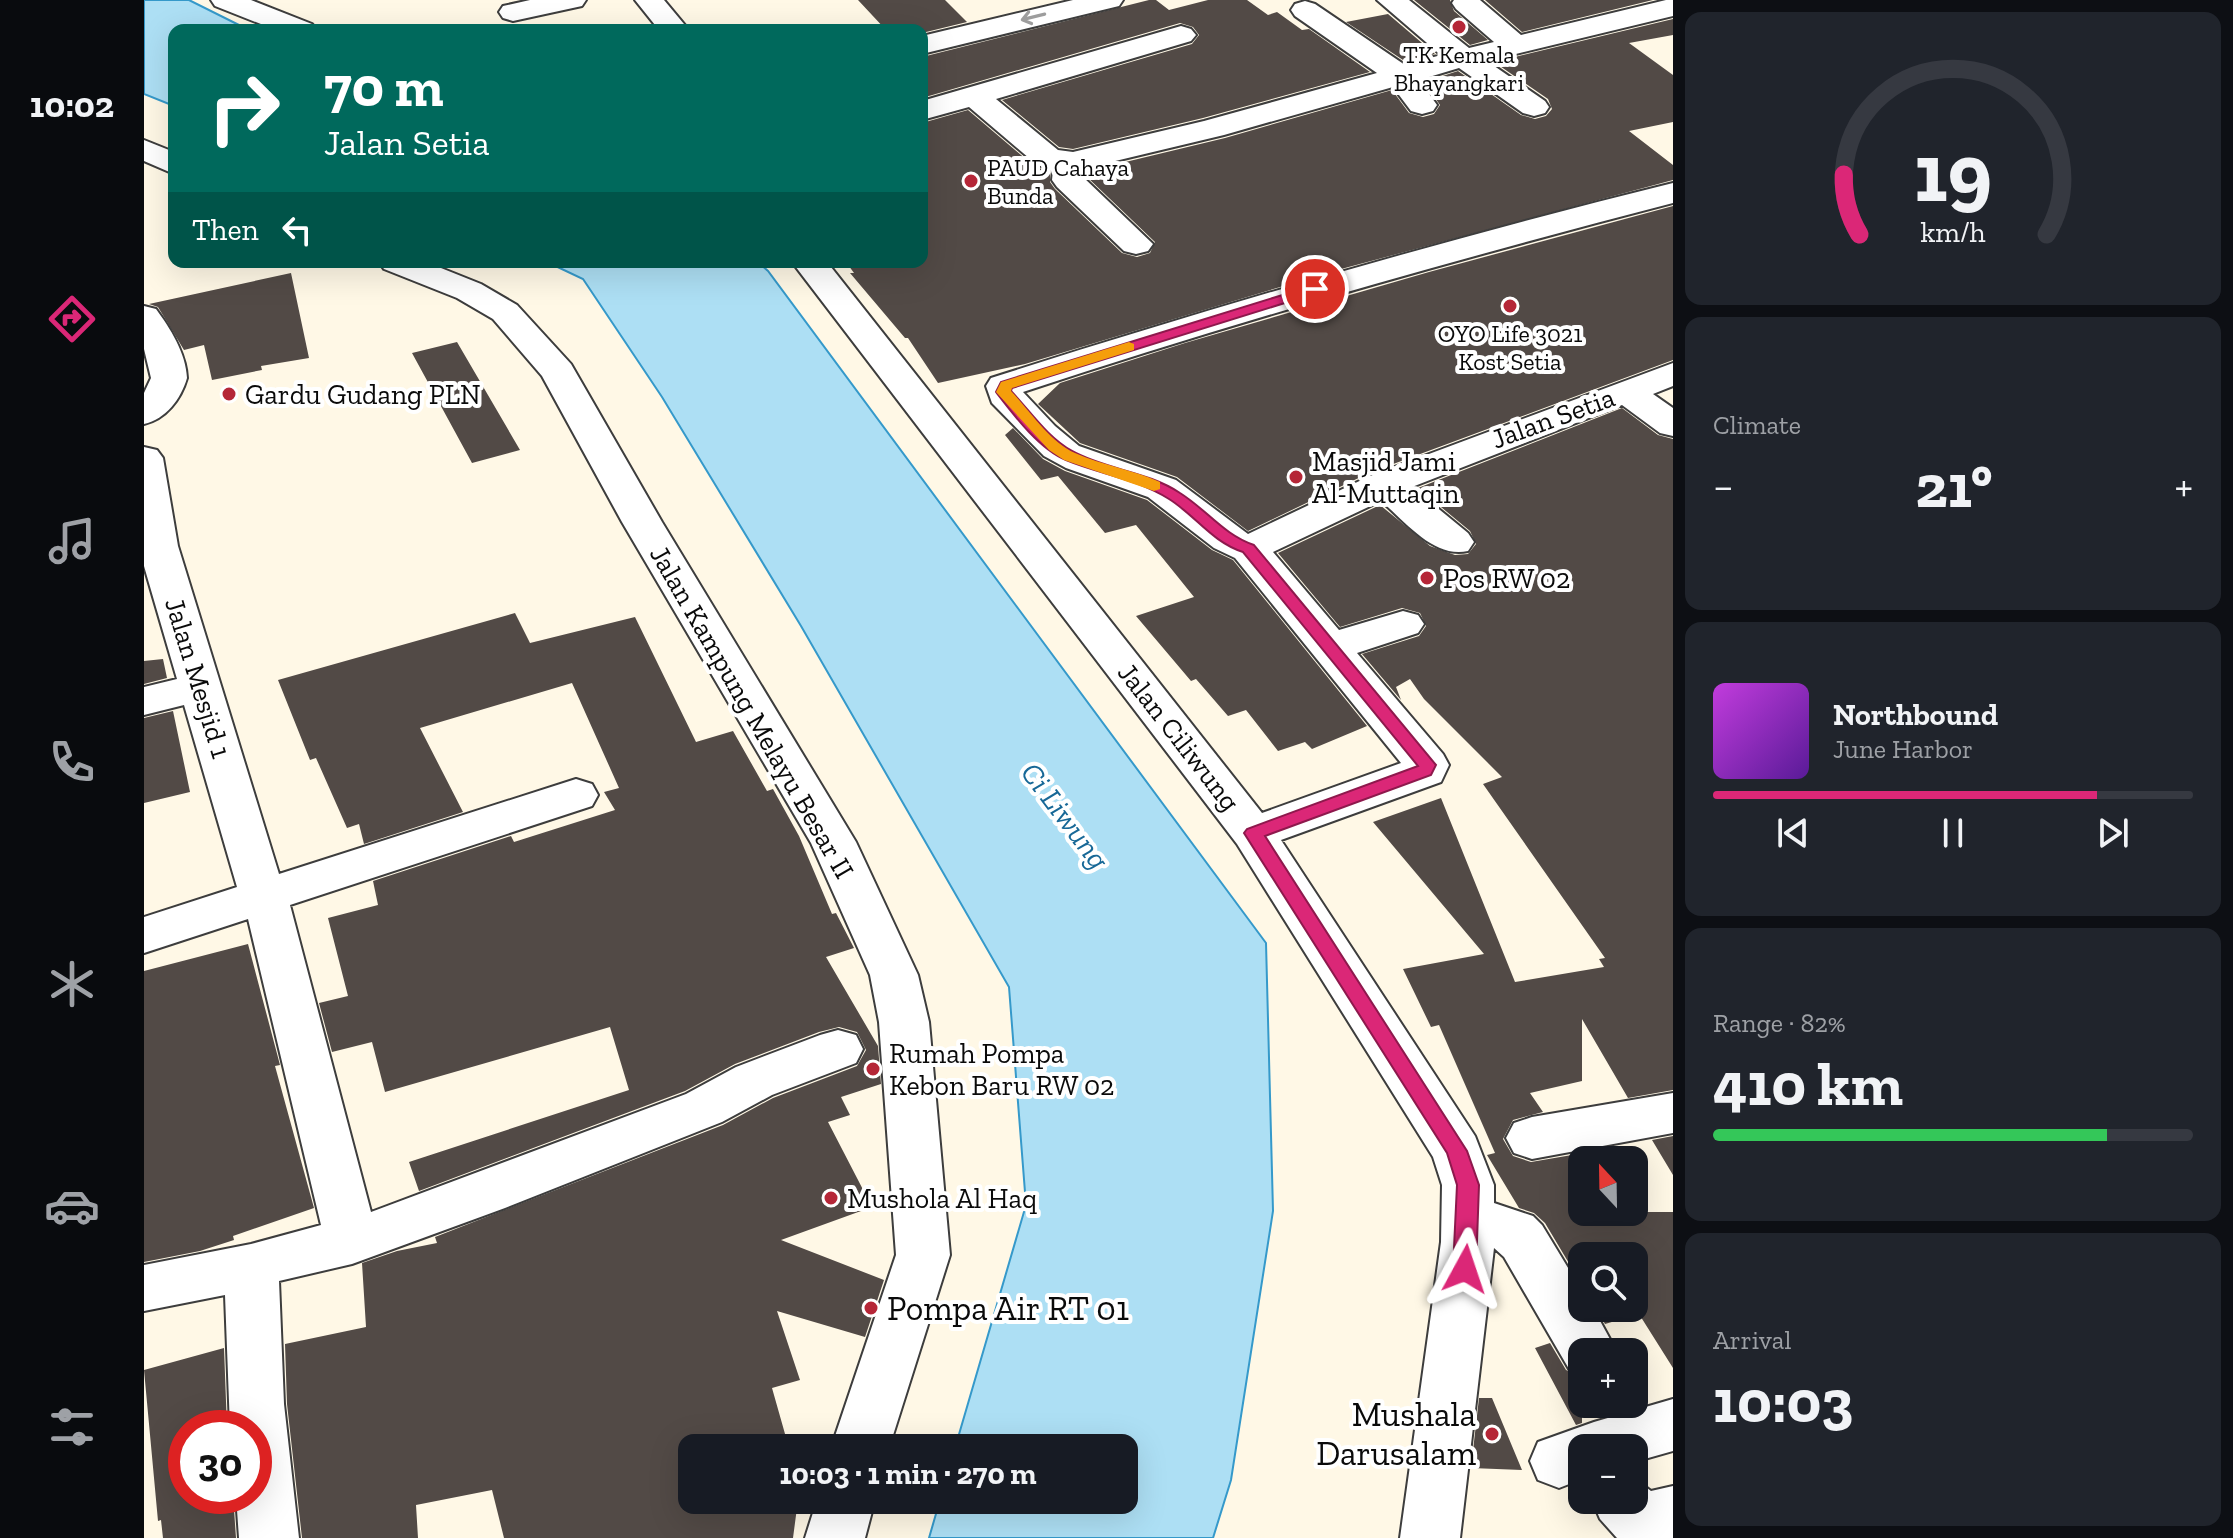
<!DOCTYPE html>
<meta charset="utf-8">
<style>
body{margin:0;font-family:"Zilla Slab",serif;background:#20242c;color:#f1f3f6;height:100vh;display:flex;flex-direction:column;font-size:30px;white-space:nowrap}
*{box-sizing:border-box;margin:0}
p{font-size:26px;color:#9ea1a6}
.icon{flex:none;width:44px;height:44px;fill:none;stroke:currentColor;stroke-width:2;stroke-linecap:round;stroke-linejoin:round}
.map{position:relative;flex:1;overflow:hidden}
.details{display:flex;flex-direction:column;gap:12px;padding:12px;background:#0d0f14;width:560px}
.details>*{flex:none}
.hud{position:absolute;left:24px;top:24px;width:760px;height:244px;border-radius:16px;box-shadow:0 8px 32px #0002;background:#00695c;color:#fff;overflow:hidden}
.needle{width:52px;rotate:338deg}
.tools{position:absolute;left:1424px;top:1146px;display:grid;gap:16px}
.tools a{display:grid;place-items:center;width:80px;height:80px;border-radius:16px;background:#171b24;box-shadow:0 8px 32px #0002;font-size:40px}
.speed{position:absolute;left:24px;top:1410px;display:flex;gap:16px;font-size:40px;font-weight:700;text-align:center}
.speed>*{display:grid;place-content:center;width:104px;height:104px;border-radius:50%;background:#171b24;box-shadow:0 8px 32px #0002;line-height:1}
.speed .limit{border:12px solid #d22;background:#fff;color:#111}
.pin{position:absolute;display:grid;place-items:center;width:68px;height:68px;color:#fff;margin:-34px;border:4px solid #fff;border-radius:50%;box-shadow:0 2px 8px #0007}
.me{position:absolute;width:88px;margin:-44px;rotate:5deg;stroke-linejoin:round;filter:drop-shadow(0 0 6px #0008)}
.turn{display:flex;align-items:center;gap:28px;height:168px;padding:0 24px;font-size:36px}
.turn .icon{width:104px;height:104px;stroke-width:2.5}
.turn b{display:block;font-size:56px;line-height:68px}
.then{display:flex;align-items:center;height:76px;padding:0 24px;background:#0003;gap:16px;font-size:30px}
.big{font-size:60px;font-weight:700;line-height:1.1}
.details .widget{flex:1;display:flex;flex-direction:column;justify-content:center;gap:12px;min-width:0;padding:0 28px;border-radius:16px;background:#20242c}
.details .dial{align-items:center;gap:0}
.dial svg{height:208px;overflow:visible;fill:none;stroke:#363941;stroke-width:7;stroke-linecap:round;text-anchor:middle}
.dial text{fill:#f1f3f6;stroke:none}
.song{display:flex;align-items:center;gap:24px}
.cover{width:96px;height:96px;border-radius:12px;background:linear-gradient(135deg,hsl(290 70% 55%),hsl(270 70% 35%))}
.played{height:8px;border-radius:4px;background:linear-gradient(90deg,#db2777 80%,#363941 80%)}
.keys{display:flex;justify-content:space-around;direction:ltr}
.heat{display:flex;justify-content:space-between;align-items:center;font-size:44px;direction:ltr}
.charge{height:12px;border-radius:6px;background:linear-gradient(90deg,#34c759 82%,#363941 0)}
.trip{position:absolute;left:534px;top:1434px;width:460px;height:80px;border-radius:16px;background:#171b24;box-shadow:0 8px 32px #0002;font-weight:700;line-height:80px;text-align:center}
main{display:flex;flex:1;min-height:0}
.tab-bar{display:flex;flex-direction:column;width:144px;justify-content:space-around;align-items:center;background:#090b0e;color:#9ea1a6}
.tab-bar .icon{width:56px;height:56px}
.tab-bar .selected{color:#db2777}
.tab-bar b{font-size:36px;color:#f1f3f6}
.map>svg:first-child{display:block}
</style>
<main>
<nav class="tab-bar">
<b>10:02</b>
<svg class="icon selected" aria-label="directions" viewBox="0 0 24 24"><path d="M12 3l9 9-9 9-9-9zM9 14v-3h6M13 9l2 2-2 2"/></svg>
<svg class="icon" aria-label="music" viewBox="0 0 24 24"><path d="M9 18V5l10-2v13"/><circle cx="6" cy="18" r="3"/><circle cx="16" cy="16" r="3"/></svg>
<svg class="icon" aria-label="phone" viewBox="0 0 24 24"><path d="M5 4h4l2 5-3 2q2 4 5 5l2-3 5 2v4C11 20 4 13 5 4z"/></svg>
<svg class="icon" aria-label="climate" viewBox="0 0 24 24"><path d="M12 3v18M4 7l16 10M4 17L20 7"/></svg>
<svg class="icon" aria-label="car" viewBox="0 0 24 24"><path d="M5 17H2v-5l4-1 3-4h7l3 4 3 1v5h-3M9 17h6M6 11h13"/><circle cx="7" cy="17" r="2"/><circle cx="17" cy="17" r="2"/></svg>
<svg class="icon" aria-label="filters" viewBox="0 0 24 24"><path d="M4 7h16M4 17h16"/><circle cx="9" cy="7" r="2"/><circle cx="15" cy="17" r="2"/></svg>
</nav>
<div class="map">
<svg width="1529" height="1538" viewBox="0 0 1529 1538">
<rect width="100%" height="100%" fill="#fff8e6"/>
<path fill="#addff4" stroke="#3599ca" stroke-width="2" d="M0 0H45L105 30H30V106L0 94Z
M403 262H614L624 271 1122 943 1129 1211 1087 1480 1069 1538H785L796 1500H980V1448H811L882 1205 865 987 657 626 518 397 439 279Z"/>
<path fill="#524a46" d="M714 0H801L823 22 778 33V30H742Z
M1005 0H1012L1025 10 1064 0H1103L1124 15 1133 12 1158 30 1165 29 1226 72 1059 118 929 149 915 147 858 100 1048 44 1055 35 1049 27 1036 23 778 98V57Z
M1270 0H1306L1310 11 1344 40 1326 45Z
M1341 0H1509L1378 32Z
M1244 14 1291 54 1262 62 1202 22Z
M1529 19V35L1485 43 1529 75V122L1485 131 1529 165V180L1186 272 881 364 794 383 764 338H761L706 273H710L702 262H778V123L824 110 890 166 906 172V182L911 189 978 253 993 257 1006 253 1011 242 942 176 944 171 1081 138 1248 90 1265 113 1279 117 1290 114 1296 105 1280 82 1314 71 1377 115 1391 119 1402 116 1408 109 1404 99 1350 62Z
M1529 206V360L1225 473 1104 531 1033 477 936 443 894 404 916 383 1041 343 1285 272Z
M147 273 165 358 117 366 118 370 68 380 60 345 40 350 14 307 5 304Z
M313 342 376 450 328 463 268 353Z
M1478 408 1514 435 1529 439V1090L1484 1098 1438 1019V1081L1386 1093 1399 1112 1369 1120 1359 1139 1369 1156 1387 1162 1428 1155 1438 1168V1212H1529V1368L1495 1314 1461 1324 1452 1308H1490V1256H1438V1285L1401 1223 1390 1213 1375 1208 1343 1155 1351 1153 1295 1025 1287 1027 1259 969 1340 954 1229 822 1297 798 1371 982 1460 967 1455 959 1461 958 1339 784 1358 777 1280 699 1266 679 1252 687 1257 700 1218 654 1275 636 1282 626 1276 613 1258 608 1196 627 1134 553 1236 505 1286 546 1311 555 1324 554 1332 544 1326 531 1274 488Z
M869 428 899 459 921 471 1003 500 1068 550 1089 560 1223 726 1168 749 1161 742 1134 751 1102 710 1084 716 1052 679 1047 681 992 616 1050 597 992 525 961 533 914 476 897 480 861 435Z
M371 613 386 643 491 617 552 742 589 731 623 791 629 789 655 836 688 914 692 913 710 948 682 957 734 1046 737 1084 697 1097 706 1115 684 1122 728 1207 637 1240 740 1280 721 1337 633 1311 656 1380 628 1388 645 1448H548V1500H654L649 1538H360L348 1490 272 1505 274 1538H158L143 1404 141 1344 222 1327 218 1263 253 1251 293 1243 291 1237 579 1125 629 1098 713 1066 722 1050 713 1032 695 1027 675 1032 591 1064 541 1091 275 1191 265 1162 485 1090 466 1027 241 1092 228 1042 188 1052 175 1003 204 996 184 918 234 905 229 881 367 836 370 842 471 810 460 792 475 788 428 683 276 728 319 812 220 844 215 824 203 828 172 758 166 760 134 680Z
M19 659 23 678 0 684V661Z
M29 711 46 792 0 803V718Z
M104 944 136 1065 131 1066 170 1208 89 1236 90 1240 56 1251 0 1262V971Z
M1529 1136V1175L1508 1140Z
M1406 1343 1422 1370 1438 1377V1423L1432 1425 1391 1348Z
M80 1348 83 1428H42V1496H89L92 1538H19L17 1520 14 1521 0 1370Z
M1335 1398H1348L1378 1470 1327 1468Z"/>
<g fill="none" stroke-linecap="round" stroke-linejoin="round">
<g stroke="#3d3d3d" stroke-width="4">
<path id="minor" d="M67 0H107L168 24 173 30H132L71 6Z
M386 0H442L438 6 369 21 359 18 355 12 359 6Z
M491 0H520L545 30H515Z
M929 0H979L975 6 778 54V36Z
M1233 0H1265L1325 48 1350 42 1312 9 1308 3 1310 0H1336L1377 35 1522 0H1529V16L1343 61 1401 101 1405 107 1401 113 1390 116 1379 113 1315 68 1275 80 1293 105 1289 111 1278 114 1267 111 1249 87 1080 135 942 168 939 177 1009 244 1004 251 992 254 980 251 913 187 908 180 909 170 892 164 825 107 778 120V101L1037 26 1047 29 1052 35 1047 41 852 99 914 150 929 152 1060 121 1233 73 1151 16 1147 10 1151 4 1161 1 1171 4 1261 65 1297 55Z
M0 140 30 152V174L0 161Z
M1529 183V203C1310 260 1094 321 879 392L911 426 935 446 1032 480 1104 534 1226 476 1529 363V386L1509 394 1529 408V436L1516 433 1478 405 1268 487 1324 533 1330 542 1324 551C1290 559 1261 521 1237 501L1129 552 1195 630 1259 611 1274 615 1280 624 1274 633 1213 653 1299 754 1305 765 1297 782 1137 840 1331 1136 1350 1185V1203L1389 1216 1398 1225 1438 1291V1308H1449L1473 1352H1438V1374L1425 1369 1360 1257 1350 1248 1316 1538H1256L1297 1242 1298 1185 1289 1157 1093 844 648 262H683L1118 813 1257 763 1091 558 1070 548 1004 497 922 468 900 456 848 403 842 386 847 378C1073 306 1299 240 1529 183Z
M235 262H282L337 284 373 305 427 364 518 522 712 842 774 975 785 1022 806 1255 745 1448H687L752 1255 735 1022 726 975 667 843 478 522 398 376 349 319 313 298 240 269Z
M0 306 12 309C26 328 42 353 43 378 37 399 22 419 0 424V393L7 378 0 349Z
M0 447 13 450 19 458 34 546 135 874 432 779 448 784 454 795 448 806 146 905 227 1212 542 1094 592 1067 676 1035 694 1030 712 1035 719 1049 712 1063 628 1095 578 1122 361 1208 208 1264 135 1281 140 1404 155 1538H95L92 1496H110V1428H86L81 1295 0 1311V1265L107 1244 177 1225 104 919 0 953V917L93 887 40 705 0 715V687L33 679 0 566Z
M1529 1093V1133L1388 1159 1370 1153 1362 1138 1370 1123 1388 1117Z
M1529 1399V1451L1490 1462V1448H1438V1479L1415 1488 1394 1480 1386 1461 1394 1442 1450 1422Z
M1490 1478 1507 1491 1529 1486V1538H1473L1456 1519 1448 1500H1490Z
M673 1500H731L721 1538H661Z"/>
</g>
<use href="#minor" fill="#fff" fill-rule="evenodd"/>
</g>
<defs><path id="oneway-shaft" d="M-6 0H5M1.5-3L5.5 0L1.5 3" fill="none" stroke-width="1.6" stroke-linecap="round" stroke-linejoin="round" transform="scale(2)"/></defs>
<use stroke="#9d9d9d" href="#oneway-shaft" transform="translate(889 17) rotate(166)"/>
<path fill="#db2777" stroke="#8e194d" stroke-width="2" d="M1171 285 1176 286V292L868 388 867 391C886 411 904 438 928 451 962 470 1003 471 1036 493 1063 510 1080 535 1110 545L1292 765 1287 775 1121 836 1323 1151 1335 1185 1332 1269 1329 1276 1321 1279 1313 1276 1309 1269 1313 1185 1303 1153 1100 833 1103 829 1274 766 1099 552C1068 542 1052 516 1025 499 993 479 956 474 922 460 895 449 869 414 852 392L857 382Z"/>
<path fill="#f59e0b" d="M985 342 990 344V350L868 388 867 391C886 411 906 442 931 453 958 465 989 470 1016 482V489L1010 491 920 460 905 450 852 392 857 382Z"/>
<g fill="#b52637" stroke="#fff" stroke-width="3">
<circle cx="1315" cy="27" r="8"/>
<circle cx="827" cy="181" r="8"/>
<circle cx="1366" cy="306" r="8"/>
<circle cx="85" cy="394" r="8"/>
<circle cx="1152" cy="477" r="8"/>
<circle cx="1283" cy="578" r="8"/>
<circle cx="729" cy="1069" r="8"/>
<circle cx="687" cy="1198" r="8"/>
<circle cx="727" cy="1308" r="8"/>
<circle cx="1348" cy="1434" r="8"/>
</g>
<g text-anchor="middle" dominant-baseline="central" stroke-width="8" stroke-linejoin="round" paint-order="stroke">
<g font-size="24" fill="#0a0a0a" stroke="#fff">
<text x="1315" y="54">TK Kemala<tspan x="1315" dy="28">Bhayangkari</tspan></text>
<text x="843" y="167" text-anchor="start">PAUD Cahaya<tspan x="843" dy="28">Bunda</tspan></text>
<text x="1366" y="333">OYO Life 3021<tspan x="1366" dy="28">Kost Setia</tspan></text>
</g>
<g font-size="28" fill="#0a0a0a" stroke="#fff" text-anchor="start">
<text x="101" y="394">Gardu Gudang PLN</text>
<text x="1168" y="461">Masjid Jami<tspan x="1168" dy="32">Al-Muttaqin</tspan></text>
<text x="1299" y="578">Pos RW 02</text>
<text x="745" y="1053">Rumah Pompa<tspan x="745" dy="32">Kebon Baru RW 02</tspan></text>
<text x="703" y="1198">Mushola Al Haq</text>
</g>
<g font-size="28" fill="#0a0a0a" stroke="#fff">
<text transform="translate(1409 418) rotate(-20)">Jalan Setia</text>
<text transform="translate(54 678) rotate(73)">Jalan Mesjid 1</text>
<text transform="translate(608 712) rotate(60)">Jalan Kampung Melayu Besar II</text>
<text transform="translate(1035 737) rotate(52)">Jalan Ciliwung</text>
</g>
<g font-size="30" font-style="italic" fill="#176897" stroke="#fff">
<text transform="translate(921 816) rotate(53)">Ci Liwung</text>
</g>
<g font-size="34" fill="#0a0a0a" stroke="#fff" text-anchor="start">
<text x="743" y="1308">Pompa Air RT 01</text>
<text x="1332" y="1414" text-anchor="end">Mushala<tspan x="1332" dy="39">Darusalam</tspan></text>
</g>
</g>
</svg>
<div class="tools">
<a><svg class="needle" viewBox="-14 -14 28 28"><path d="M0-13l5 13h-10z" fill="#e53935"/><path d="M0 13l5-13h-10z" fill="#9ea1a6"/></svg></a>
<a><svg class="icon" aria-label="search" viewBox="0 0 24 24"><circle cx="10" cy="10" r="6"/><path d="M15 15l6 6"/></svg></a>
<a>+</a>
<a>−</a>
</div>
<div class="speed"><div class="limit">30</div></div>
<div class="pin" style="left:1171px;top:289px;background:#d93025"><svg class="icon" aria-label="arrive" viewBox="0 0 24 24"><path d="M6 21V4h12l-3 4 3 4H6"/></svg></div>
<svg class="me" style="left:1321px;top:1269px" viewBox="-20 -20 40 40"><path d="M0-17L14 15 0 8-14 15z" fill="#db2777" stroke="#fff" stroke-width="4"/></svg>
<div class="trip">10:03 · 1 min · 270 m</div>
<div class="hud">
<div class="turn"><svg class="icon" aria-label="right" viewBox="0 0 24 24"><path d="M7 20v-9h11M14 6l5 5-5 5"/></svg><div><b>70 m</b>Jalan Setia</div></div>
<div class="then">Then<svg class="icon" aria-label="left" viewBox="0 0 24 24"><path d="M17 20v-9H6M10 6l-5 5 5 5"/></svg></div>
</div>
</div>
<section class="details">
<div class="widget dial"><svg viewBox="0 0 100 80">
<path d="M14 69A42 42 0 1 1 86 69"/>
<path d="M14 69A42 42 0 0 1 8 46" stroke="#db2777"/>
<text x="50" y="56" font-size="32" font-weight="700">19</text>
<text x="50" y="72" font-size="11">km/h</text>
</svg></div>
<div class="widget"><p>Climate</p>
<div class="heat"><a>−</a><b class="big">21°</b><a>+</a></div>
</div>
<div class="widget">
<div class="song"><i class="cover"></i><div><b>Northbound</b><p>June Harbor</p></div></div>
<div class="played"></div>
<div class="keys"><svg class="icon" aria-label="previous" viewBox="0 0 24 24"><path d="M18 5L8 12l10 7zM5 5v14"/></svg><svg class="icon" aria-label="pause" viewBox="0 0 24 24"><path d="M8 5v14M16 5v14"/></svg><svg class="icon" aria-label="next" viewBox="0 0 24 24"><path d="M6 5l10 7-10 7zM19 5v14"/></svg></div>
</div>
<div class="widget"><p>Range · 82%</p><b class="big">410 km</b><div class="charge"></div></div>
<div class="widget"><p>Arrival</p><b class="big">10:03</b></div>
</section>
</main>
